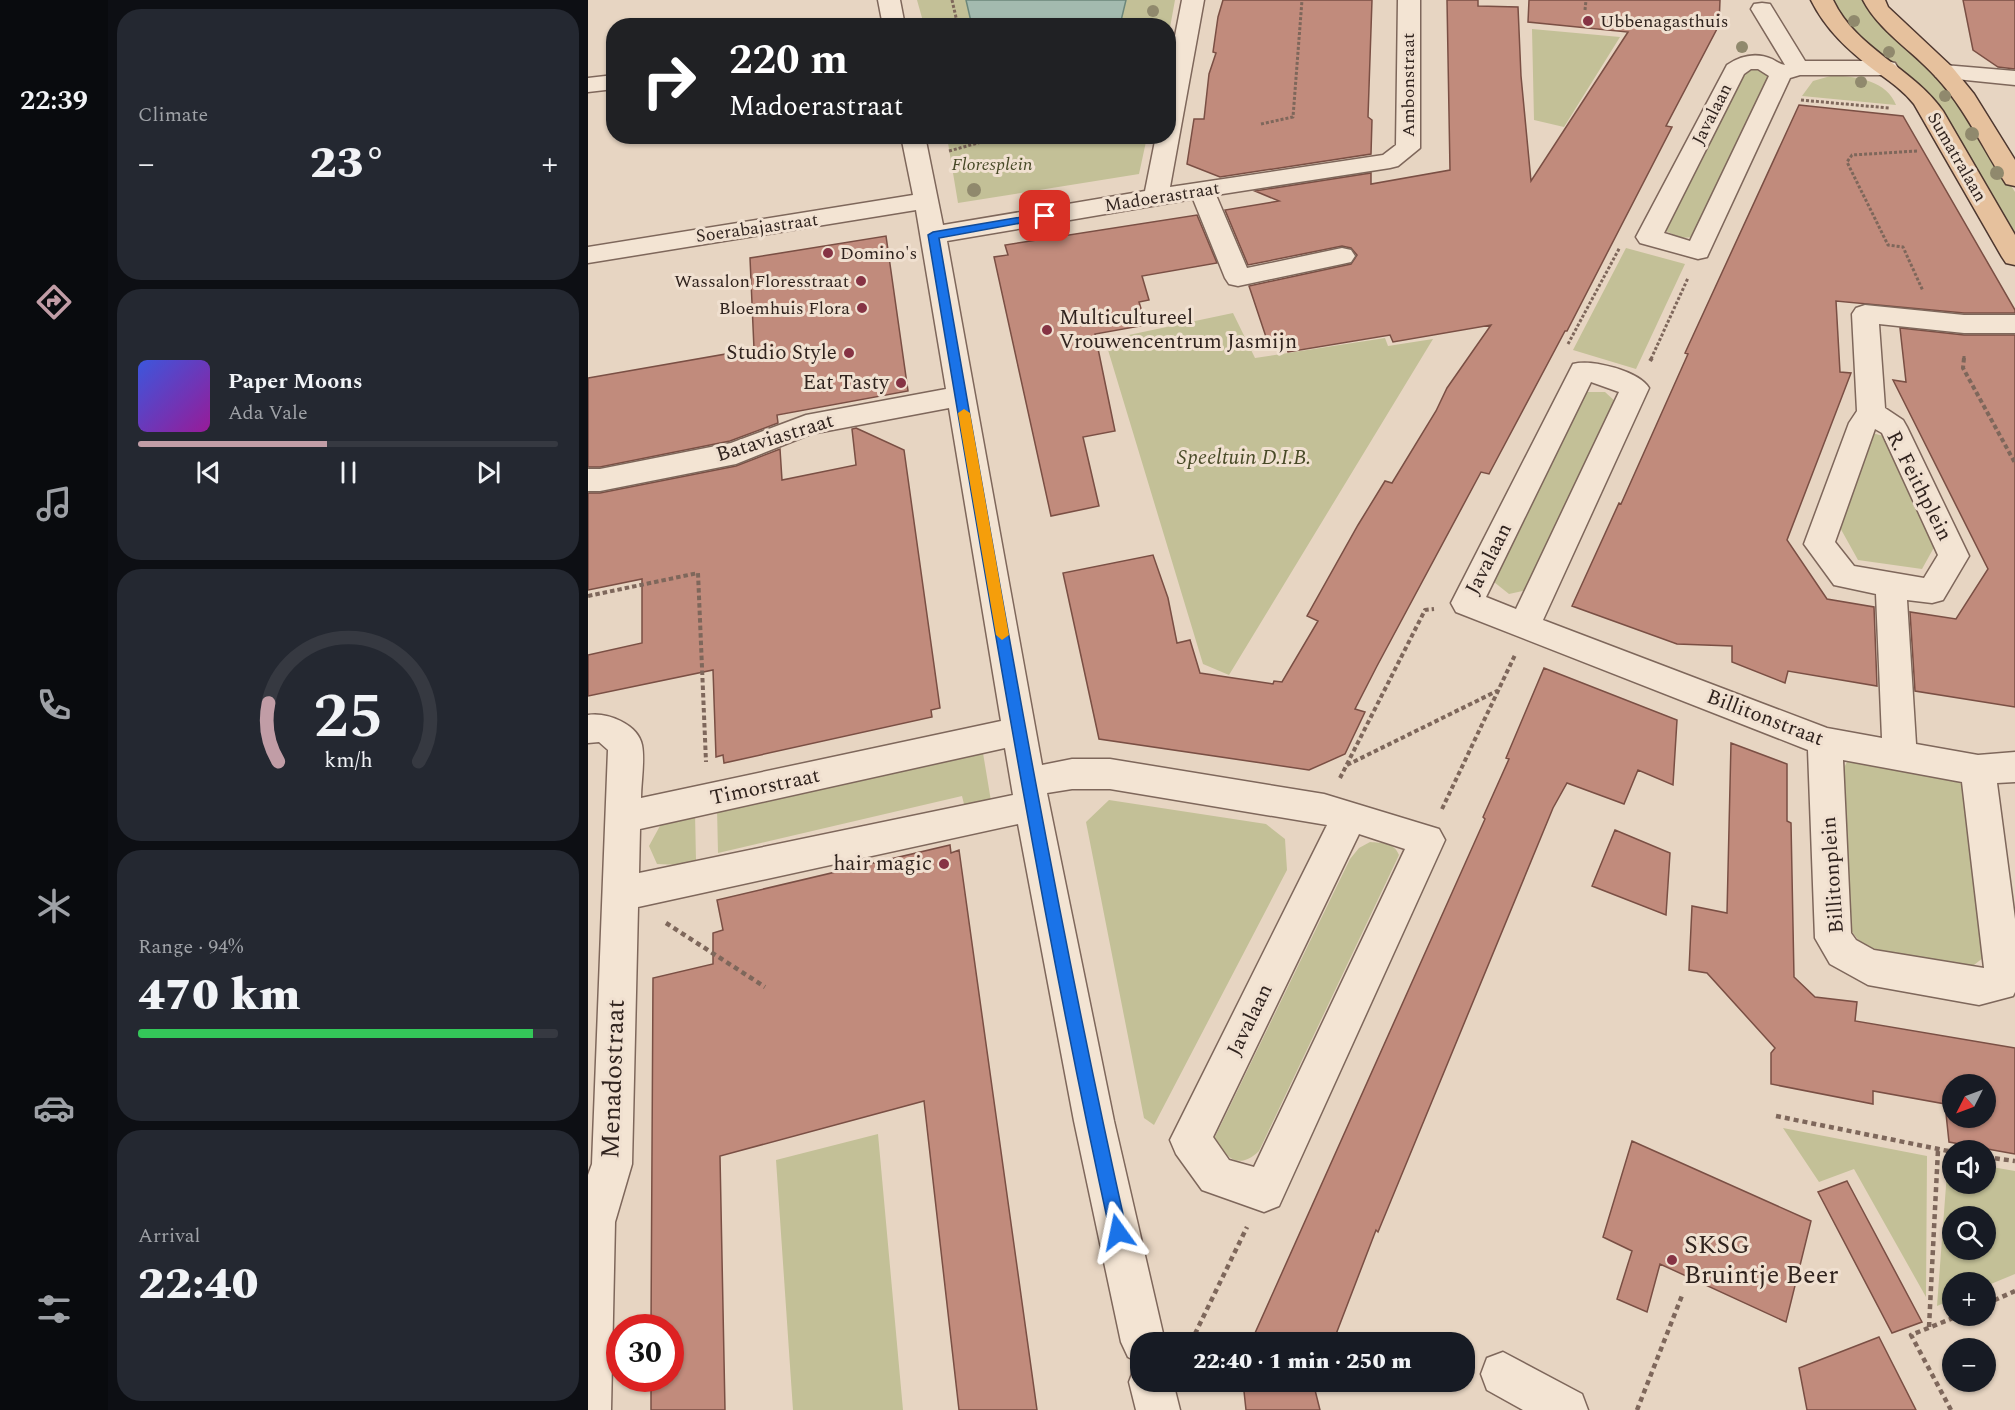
<!DOCTYPE html>
<meta charset="utf-8">
<style>
body{margin:0;font-family:Spectral,serif;background:#242831;color:#f1f3f6;height:100vh;display:flex;flex-direction:column;font-size:22px;white-space:nowrap}
*{box-sizing:border-box;margin:0}
p{font-size:20px;color:#9ea1a6}
.icon{flex:none;width:33px;height:33px;fill:none;stroke:currentColor;stroke-width:2;stroke-linecap:round;stroke-linejoin:round}
.map{position:relative;flex:1;overflow:hidden}
.sheet{display:flex;flex-direction:column;gap:9px;padding:9px;background:#0d0f14;width:480px}
.sheet>*{flex:none}
.guide{position:absolute;left:18px;top:18px;width:570px;height:126px;border-radius:24px;box-shadow:0 2px 4px #0004;background:#202124;color:#fff;overflow:hidden}
.needle{width:39px;rotate:228deg}
.tools{position:absolute;left:1354px;top:1074px;display:grid;gap:12px}
.tools a{display:grid;place-items:center;width:54px;height:54px;border-radius:50%;background:#171b24;box-shadow:0 2px 4px #0004;font-size:30px}
.speed{position:absolute;left:18px;top:1314px;display:flex;gap:12px;font-size:30px;font-weight:700;text-align:center}
.speed>*{display:grid;place-content:center;width:78px;height:78px;border-radius:50%;background:#171b24;box-shadow:0 2px 4px #0004;line-height:1}
.speed .limit{border:9px solid #d22;background:#fff;color:#111}
.pin{position:absolute;display:grid;place-items:center;width:51px;height:51px;color:#fff;margin:-26px;border-radius:12px;box-shadow:0 3px 9px #0006}
.me{position:absolute;width:66px;margin:-33px;rotate:348deg;stroke-linejoin:round;filter:drop-shadow(0 0 4px #0008)}
.turn{display:flex;align-items:center;gap:21px;height:126px;padding:0 24px;font-size:27px}
.turn .icon{width:78px;height:78px;stroke-width:2.5}
.turn b{display:block;font-size:42px;line-height:51px}
.big{font-size:45px;font-weight:800;line-height:1.1}
.sheet .widget{flex:1;display:flex;flex-direction:column;justify-content:center;gap:9px;min-width:0;padding:0 21px;border-radius:24px;background:#242831}
.sheet .dial{align-items:center;gap:0}
.dial svg{height:156px;overflow:visible;fill:none;stroke:#363941;stroke-width:7;stroke-linecap:round;text-anchor:middle}
.dial text{fill:#f1f3f6;stroke:none}
.song{display:flex;align-items:center;gap:18px}
.cover{width:72px;height:72px;border-radius:9px;background:linear-gradient(135deg,hsl(230 70% 55%),hsl(300 70% 35%))}
.played{height:6px;border-radius:3px;background:linear-gradient(90deg,#c19da6 45%,#363941 45%)}
.keys{display:flex;justify-content:space-around;direction:ltr}
.heat{display:flex;justify-content:space-between;align-items:center;font-size:33px;direction:ltr}
.charge{height:9px;border-radius:4px;background:linear-gradient(90deg,#34c759 94%,#363941 0)}
.trip{position:absolute;left:542px;top:1332px;width:345px;height:60px;border-radius:24px;background:#171b24;box-shadow:0 2px 4px #0004;font-weight:800;line-height:60px;text-align:center}
main{display:flex;flex:1;min-height:0}
.tab-bar{display:flex;flex-direction:column;width:108px;justify-content:space-around;align-items:center;background:#090b0e;color:#9ea1a6}
.tab-bar .icon{width:42px;height:42px}
.tab-bar .current{color:#c19da6}
.tab-bar b{font-size:27px;color:#f1f3f6}
.map>svg:first-child{display:block}
</style>
<main>
<nav class="tab-bar">
<b>22:39</b>
<svg class="icon current" aria-label="directions" viewBox="0 0 24 24"><path d="M12 3l9 9-9 9-9-9zM9 14v-3h6M13 9l2 2-2 2"/></svg>
<svg class="icon" aria-label="music" viewBox="0 0 24 24"><path d="M9 18V5l10-2v13"/><circle cx="6" cy="18" r="3"/><circle cx="16" cy="16" r="3"/></svg>
<svg class="icon" aria-label="phone" viewBox="0 0 24 24"><path d="M5 4h4l2 5-3 2q2 4 5 5l2-3 5 2v4C11 20 4 13 5 4z"/></svg>
<svg class="icon" aria-label="climate" viewBox="0 0 24 24"><path d="M12 3v18M4 7l16 10M4 17L20 7"/></svg>
<svg class="icon" aria-label="car" viewBox="0 0 24 24"><path d="M5 17H2v-5l4-1 3-4h7l3 4 3 1v5h-3M9 17h6M6 11h13"/><circle cx="7" cy="17" r="2"/><circle cx="17" cy="17" r="2"/></svg>
<svg class="icon" aria-label="filters" viewBox="0 0 24 24"><path d="M4 7h16M4 17h16"/><circle cx="9" cy="7" r="2"/><circle cx="15" cy="17" r="2"/></svg>
</nav>
<section class="sheet">
<div class="widget"><p>Climate</p>
<div class="heat"><a>−</a><b class="big">23°</b><a>+</a></div>
</div>
<div class="widget">
<div class="song"><i class="cover"></i><div><b>Paper Moons</b><p>Ada Vale</p></div></div>
<div class="played"></div>
<div class="keys"><svg class="icon" aria-label="previous" viewBox="0 0 24 24"><path d="M18 5L8 12l10 7zM5 5v14"/></svg><svg class="icon" aria-label="pause" viewBox="0 0 24 24"><path d="M8 5v14M16 5v14"/></svg><svg class="icon" aria-label="next" viewBox="0 0 24 24"><path d="M6 5l10 7-10 7zM19 5v14"/></svg></div>
</div>
<div class="widget dial"><svg viewBox="0 0 100 80">
<path d="M14 69A42 42 0 1 1 86 69"/>
<path d="M14 69A42 42 0 0 1 9 39" stroke="#c19da6"/>
<text x="50" y="56" font-size="32" font-weight="700">25</text>
<text x="50" y="72" font-size="11">km/h</text>
</svg></div>
<div class="widget"><p>Range · 94%</p><b class="big">470 km</b><div class="charge"></div></div>
<div class="widget"><p>Arrival</p><b class="big">22:40</b></div>
</section>
<div class="map">
<svg width="1427" height="1410" viewBox="0 0 1427 1410">
<rect width="100%" height="100%" fill="#e7d5c2"/>
<path fill="#c3c097" fill-rule="evenodd" d="M329 0H587L581 33 580 26 336 25Z
M1242 0H1274L1288 18 1349 75 1367 95 1427 192V242L1344 103 1267 35Z
M944 29 1032 37 976 127 946 120Z
M1171 69 1182 78 1108 237 1092 238 1076 230 1155 71Z
M1246 75C1270 77 1299 81 1308 105L1214 96 1225 81Z
M359 137V136L559 137 551 174 370 203Z
M1038 248 1097 264 1048 369 985 350Z
M645 313 667 358 797 338 800 346 845 339 641 675 615 664 517 340Z
M996 392H1017L1029 403 939 590 921 594 901 578Z
M1284 433 1299 437 1349 542 1334 569 1270 560 1250 524Z
M394 747 403 801 377 808 374 796 130 853 129 808Z
M1259 762 1361 775 1382 790 1400 954 1377 972 1281 954 1261 928 1250 779Z
M521 800 678 824 697 839 699 870 566 1125 556 1118 498 822Z
M107 813 108 861 93 865 69 864 61 846 73 824Z
M782 842C794 843 806 842 811 855L671 1151C651 1170 639 1159 626 1139L762 859 771 848Z
M1195 1128 1339 1156 1338 1297 1266 1169 1231 1182Z
M290 1134 315 1410H205L188 1160Z
M1360 1159 1365 1160V1184H1398V1166L1427 1171V1274L1398 1286V1282H1365V1299L1349 1306ZM1365 1216H1398V1250H1365Z"/>
<path fill="#a3baaf" stroke="#6c877b" stroke-width="1.5" d="M378 0H538L532 25 384 26Z"/>
<path fill="#c18b7c" stroke="#7a4f44" stroke-width="1.5" fill-rule="evenodd" d="M635 0H784L780 117 784 120 783 154 632 177 599 164 606 119H616L621 74 628 53 625 52 630 17Z
M859 0H890V6L930 7 933 76 943 181 1040 32 940 22 941 0H1132L1131 25 1078 126 1084 127 979 331H977L901 474 893 472 789 666 767 709 777 712 757 754 721 770 511 739 475 573 565 555 580 598 589 643 602 640 612 673 685 684 686 681 694 682 730 621 719 616 770 525 797 481 804 483 848 411 859 388 903 325 805 342 802 335 700 352 697 343 681 346 661 286 763 264 769 255 763 248 754 246 660 265 637 210 691 201 667 191 783 173V184L862 170Z
M1375 0H1427V69L1410 67 1385 50Z
M1211 105 1315 116 1427 310V313H1376L1248 301 1252 372 1263 373 1199 540 1239 599 1286 607 1289 686 1200 671 1197 683 1144 662V646L1089 644 984 606 1031 503 1033 504 1100 354 1097 353Z
M609 215 629 263 554 276 561 300 551 302 558 325 507 334 527 431 495 437 511 506 463 516 406 257 420 255 417 245Z
M298 236 320 391 189 415 190 423 142 441 12 467H0V378L166 349 162 258Z
M1312 328 1376 335H1427V707L1327 691 1322 612 1368 619 1400 569 1305 380 1318 382Z
M268 428 316 450 352 708 343 710 344 717 136 763 135 755 128 757 125 670 0 696V655L54 643V579L0 590V493H12L148 466 192 449 194 480 268 465 264 429Z
M956 668 1089 720 1085 785 1050 770 1036 804 979 783 965 808 790 1232 788 1230 745 1342H663L897 819 895 817 921 759 918 758Z
M1143 743 1199 764V821L1203 823 1206 977 1227 997 1269 1002 1267 1021 1427 1048V1154L1361 1142 1357 1104 1285 1091V1104L1183 1084V1053L1187 1048 1119 973 1101 970 1104 906 1139 913ZM1365 1084H1398V1118H1365Z
M1027 830 1082 853 1078 915 1004 886Z
M362 845 363 853 371 850 449 1410H371L336 1101 132 1156 137 1410H63V1378H82V1328H63L65 978 125 964V933L135 930 129 900Z
M1044 1141 1223 1221 1198 1322 1072 1264 1059 1312 1029 1299 1044 1251 1015 1237Z
M1259 1181 1334 1322 1304 1333 1230 1192Z
M1291 1337 1328 1410H1219L1211 1368Z
M655 1382H725L732 1410H658Z"/>
<g fill="none" stroke-linecap="round" stroke-linejoin="round">
<g stroke="#7e675b" stroke-width="3">
<path id="minor" d="M290 0H312L317 26H295Z
M594 0H616L582 187 795 155 808 145 810 0H832V148L810 166 802 168 628 195 659 268 754 248 763 250 767 256 763 262 754 264 650 286 641 284 637 278 605 199 359 241 454 765 484 759H522L736 794 851 829 857 840 691 1206 676 1212 614 1190 588 1154 582 1140 739 825 522 789H484L459 793 526 1121 577 1342H552V1363L540 1357 533 1342 486 1121 430 824 50 907 44 1164 27 1222 23 1410H0V1175L4 1164 20 750 11 742 0 743V715C19 712 50 724 54 745 57 761 53 782 53 798L413 721 361 408 223 434 148 464 12 491H0V469H12L143 443 218 415 358 389 328 210 0 263V247L325 195 313 136H337L355 225 557 191 568 136H580V72ZM417 748 425 795 51 873 52 829ZM771 834 817 849 666 1167 641 1160 625 1137Z
M1174 3 1182 4 1217 61H1299L1307 63 1310 68 1307 73 1299 75H1212L1202 78 1119 257 1110 259 1052 243 1048 237 1139 65C1152 56 1168 52 1184 59 1189 62 1192 64 1197 65L1163 9 1166 4ZM1163 69H1170L1181 76 1102 241 1076 233 1156 74Z
M1356 65 1427 71V85L1348 77 1345 72 1348 67Z
M26 75V89L0 92V78Z
M1277 305 1376 315H1427V333H1376L1291 324 1297 408 1315 420 1319 427 1381 556 1355 600 1344 603 1319 600 1328 744 1390 755 1427 752V782L1409 783 1427 919V992L1425 996 1391 1005 1280 985 1242 964 1227 938 1220 750 868 612 863 603 985 364C1004 359 1051 371 1061 388L955 620 1239 728 1294 738 1288 594 1246 585 1216 544 1261 423 1269 411 1264 314 1268 308ZM1003 382 1031 392 928 609 898 597ZM1287 429 1294 433 1350 555 1336 578 1266 566 1247 542ZM1255 760 1374 782 1396 968 1286 950 1268 940 1263 933Z
M915 1352 994 1394 1000 1410H935L899 1390 893 1374 899 1358Z
M552 1364V1382H585L592 1410H548L541 1382 547 1366Z"/>
</g>
<g stroke="#4d372f" stroke-width="3">
<path id="major" d="M1223 0H1245C1268 49 1324 67 1355 111L1427 235V265L1418 263 1414 257 1326 104C1315 90 1300 80 1286 70 1260 50 1238 30 1223 0Z
M1275 0H1297L1300 7 1364 67 1386 94 1427 160V186L1418 184C1395 149 1377 108 1348 77 1325 51 1291 31 1275 0Z"/>
</g>
<path stroke="#7e675b" stroke-width="3" stroke-dasharray="3 2" stroke-linecap="butt" d="M364 0 370 26
M997 10 998 0
M1213 100 1301 108
M673 124 705 117 714 0
M361 151 415 136
M1329 151 1264 155 1259 162 1300 245 1315 247 1335 291
M980 344 1032 247
M1063 359 1100 278
M1376 359V354"/>
<path stroke="#7e675b" stroke-width="4" stroke-dasharray="4.5 3" stroke-linecap="butt" d="M1376 358 1375 368 1427 463
M1062 361 1064 358
M0 596 110 573 118 762
M759 765 909 691
M752 778 837 610 846 609
M854 809 927 655"/>
<path stroke="#7e675b" stroke-width="4.5" stroke-dasharray="5 4" stroke-linecap="butt" d="M78 923 177 987
M1188 1116 1365 1152
M1398 1157 1427 1161
M1398 1304 1427 1291
M1341 1327 1350 1150
M603 1342 659 1227
M1049 1410 1095 1293
M1363 1410 1323 1335 1370 1316"/>
<use href="#minor" fill="#f3e4d3" fill-rule="evenodd"/>
<use href="#major" fill="#e6c19d" fill-rule="evenodd"/>
</g>
<g fill="#90896d">
<circle cx="565" cy="11" r="6"/>
<circle cx="1266" cy="21" r="6"/>
<circle cx="1154" cy="47" r="6"/>
<circle cx="1301" cy="52" r="6"/>
<circle cx="1273" cy="82" r="6"/>
<circle cx="1357" cy="96" r="6"/>
<circle cx="1384" cy="134" r="7"/>
<circle cx="1409" cy="173" r="7"/>
<circle cx="386" cy="190" r="7"/>
</g>
<path fill="#1a73e8" stroke="#114b97" stroke-width="1.5" d="M457 213 462 216 460 218 351 238C409 570 465 902 539 1232L537 1238 530 1240 524 1238 522 1232C450 902 396 568 340 235L345 232Z"/>
<path fill="#f59e0b" d="M376 409 382 413 421 635 414 640 408 635 370 413Z"/>
<g fill="#863344" stroke="#f0e0d0" stroke-width="2">
<circle cx="1000" cy="21" r="6"/>
<circle cx="240" cy="253" r="6"/>
<circle cx="273" cy="281" r="6"/>
<circle cx="274" cy="308" r="6"/>
<circle cx="459" cy="330" r="6"/>
<circle cx="261" cy="353" r="6"/>
<circle cx="313" cy="383" r="6"/>
<circle cx="356" cy="864" r="6"/>
<circle cx="1084" cy="1260" r="6"/>
</g>
<g text-anchor="middle" dominant-baseline="central" stroke-width="6" stroke-linejoin="round" paint-order="stroke">
<g font-size="18" fill="#30231e" stroke="#f0e0d0" text-anchor="start">
<text x="1012" y="21">Ubbenagasthuis</text>
<text x="252" y="253">Domino's</text>
<text x="261" y="281" text-anchor="end">Wassalon Floresstraat</text>
<text x="262" y="308" text-anchor="end">Bloemhuis Flora</text>
</g>
<g font-size="18" fill="#30231e" stroke="#f0e0d0">
<text transform="translate(820 85) rotate(-90)">Ambonstraat</text>
<text transform="translate(1124 114) rotate(-63)">Javalaan</text>
<text transform="translate(1369 157) rotate(60)">Sumatralaan</text>
<text transform="translate(574 197) rotate(-9)">Madoerastraat</text>
<text transform="translate(169 228) rotate(-8)">Soerabajastraat</text>
</g>
<g font-size="18" font-style="italic" fill="#484a27" stroke="#f0e0d0">
<text x="404" y="164">Floresplein</text>
</g>
<g font-size="21" fill="#30231e" stroke="#f0e0d0" text-anchor="end">
<text x="471" y="318" text-anchor="start">Multicultureel<tspan x="471" dy="24">Vrouwencentrum Jasmijn</tspan></text>
<text x="249" y="353">Studio Style</text>
<text x="301" y="383">Eat Tasty</text>
<text x="344" y="864">hair magic</text>
</g>
<g font-size="21" fill="#30231e" stroke="#f0e0d0">
<text transform="translate(187 438) rotate(-17)">Bataviastraat</text>
<text transform="translate(1331 486) rotate(63)">R. Feithplein</text>
<text transform="translate(901 559) rotate(-63)">Javalaan</text>
<text transform="translate(1177 718) rotate(21)">Billitonstraat</text>
<text transform="translate(177 787) rotate(-12)">Timorstraat</text>
<text transform="translate(1245 875) rotate(-94)">Billitonplein</text>
<text transform="translate(662 1020) rotate(-64)">Javalaan</text>
</g>
<g font-size="21" font-style="italic" fill="#484a27" stroke="#f0e0d0">
<text x="656" y="458">Speeltuin D.I.B.</text>
</g>
<g font-size="26" fill="#30231e" stroke="#f0e0d0">
<text transform="translate(25 1079) rotate(-88)">Menadostraat</text>
</g>
<g font-size="26" fill="#30231e" stroke="#f0e0d0" text-anchor="start">
<text x="1096" y="1245">SKSG<tspan x="1096" dy="30">Bruintje Beer</tspan></text>
</g>
</g>
</svg>
<div class="tools">
<a><svg class="needle" viewBox="-14 -14 28 28"><path d="M0-13l5 13h-10z" fill="#e53935"/><path d="M0 13l5-13h-10z" fill="#9ea1a6"/></svg></a>
<a><svg class="icon" aria-label="sound" viewBox="0 0 24 24"><path d="M4 9h4l5-4v14l-5-4H4zM17 9q2 3 0 6"/></svg></a>
<a><svg class="icon" aria-label="search" viewBox="0 0 24 24"><circle cx="10" cy="10" r="6"/><path d="M15 15l6 6"/></svg></a>
<a>+</a>
<a>−</a>
</div>
<div class="speed"><div class="limit">30</div></div>
<div class="pin" style="left:457px;top:216px;background:#d93025"><svg class="icon" aria-label="arrive" viewBox="0 0 24 24"><path d="M6 21V4h12l-3 4 3 4H6"/></svg></div>
<svg class="me" style="left:530px;top:1232px" viewBox="-20 -20 40 40"><path d="M0-17L14 15 0 8-14 15z" fill="#1a73e8" stroke="#fff" stroke-width="4"/></svg>
<div class="trip">22:40 · 1 min · 250 m</div>
<div class="guide">
<div class="turn"><svg class="icon" aria-label="right" viewBox="0 0 24 24"><path d="M7 20v-9h11M14 6l5 5-5 5"/></svg><div><b>220 m</b>Madoerastraat</div></div>
</div>
</div>
</main>
